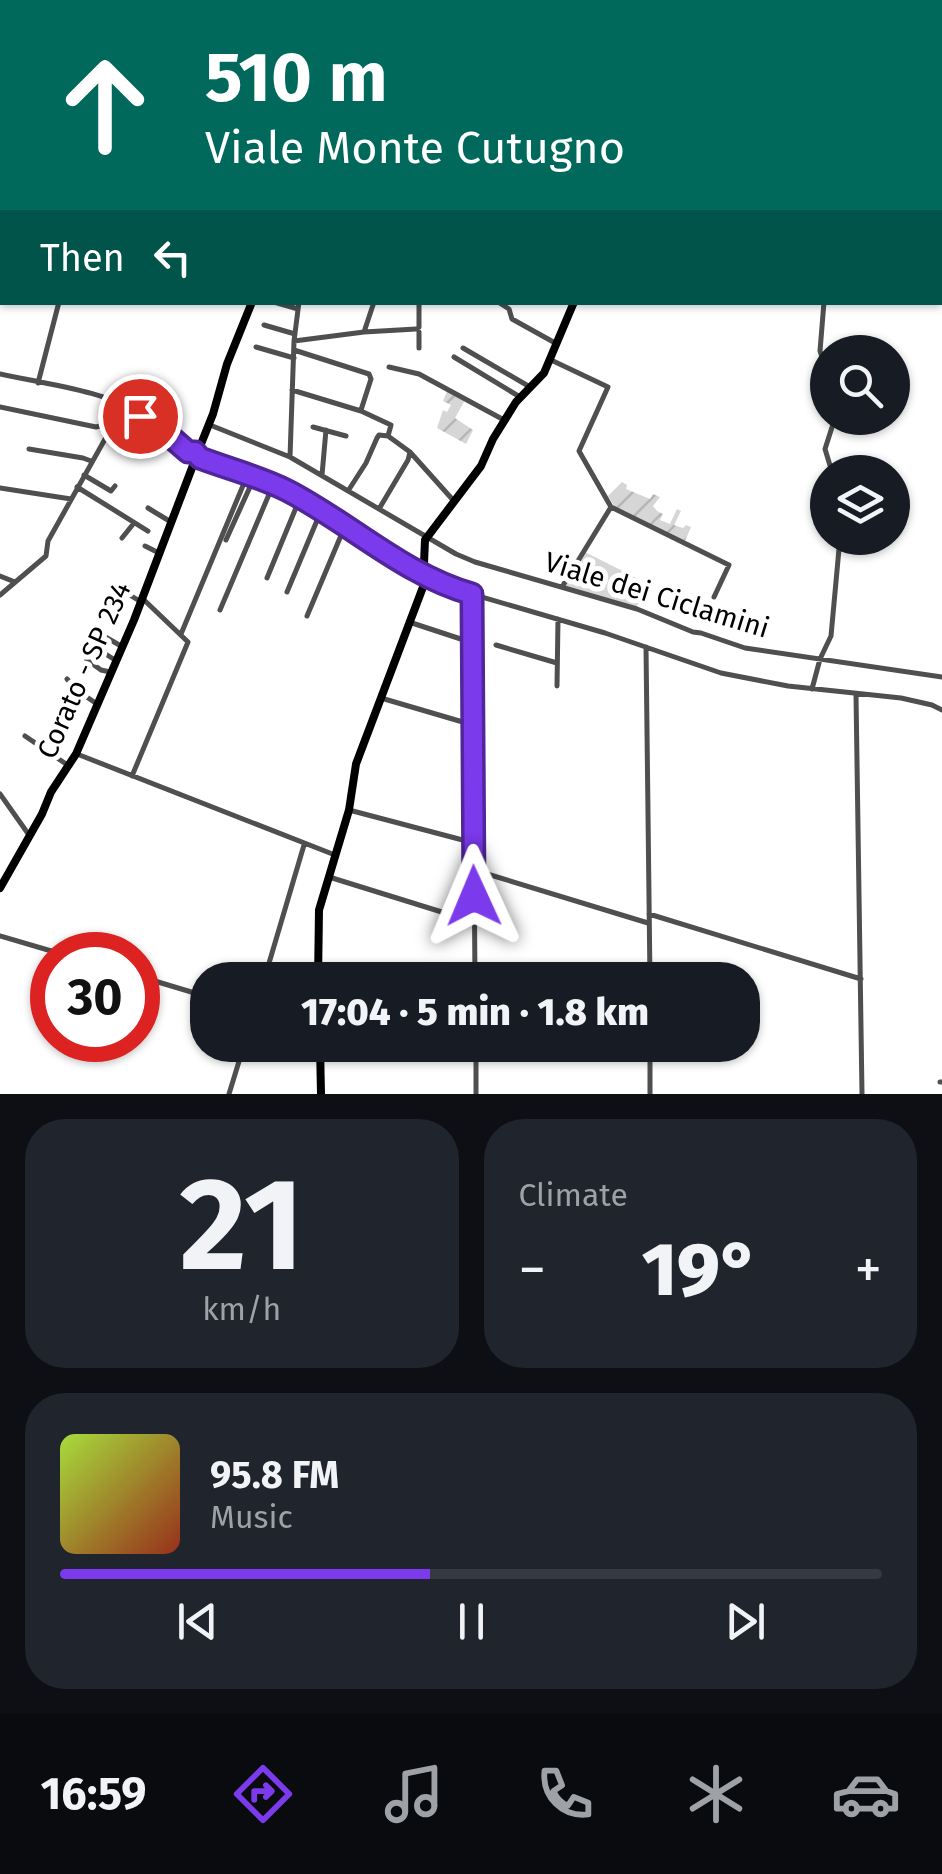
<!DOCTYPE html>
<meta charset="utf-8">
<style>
body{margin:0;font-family:"Fira Sans",sans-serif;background:#20242c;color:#f1f3f6;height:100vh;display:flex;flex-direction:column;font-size:38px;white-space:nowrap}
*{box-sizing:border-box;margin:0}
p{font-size:32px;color:#9ea1a6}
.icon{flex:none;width:55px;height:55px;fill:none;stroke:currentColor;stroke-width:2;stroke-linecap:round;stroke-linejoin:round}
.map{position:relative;height:1094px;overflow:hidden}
.panel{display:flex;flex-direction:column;gap:25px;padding:25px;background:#0d0f14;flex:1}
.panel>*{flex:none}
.guide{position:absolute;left:0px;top:0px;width:942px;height:305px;box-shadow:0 2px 8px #0004;background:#00695c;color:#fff;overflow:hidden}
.tools{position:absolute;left:810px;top:335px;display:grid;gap:20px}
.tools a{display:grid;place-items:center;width:100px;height:100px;border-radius:50%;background:#171b24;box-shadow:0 2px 8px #0004;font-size:50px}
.speed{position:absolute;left:30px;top:932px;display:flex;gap:20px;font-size:50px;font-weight:700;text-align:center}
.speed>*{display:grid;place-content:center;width:130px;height:130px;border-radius:50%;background:#171b24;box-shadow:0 2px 8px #0004;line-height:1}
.speed .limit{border:15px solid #d22;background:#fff;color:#111}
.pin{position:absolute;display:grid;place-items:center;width:85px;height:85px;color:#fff;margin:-42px;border:5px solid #fff;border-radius:50%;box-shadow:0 2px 10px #0007}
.me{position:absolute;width:110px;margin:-55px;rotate:359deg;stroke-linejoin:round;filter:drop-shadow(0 0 8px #0008)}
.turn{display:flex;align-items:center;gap:35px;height:210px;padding:0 40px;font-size:45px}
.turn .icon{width:130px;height:130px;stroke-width:2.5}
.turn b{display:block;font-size:70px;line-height:85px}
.then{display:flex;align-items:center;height:95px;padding:0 40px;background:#0003;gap:20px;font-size:38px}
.big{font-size:75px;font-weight:800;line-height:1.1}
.panel .tile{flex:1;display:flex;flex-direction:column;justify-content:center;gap:15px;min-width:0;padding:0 35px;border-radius:40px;background:#20242c}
.panel .dial{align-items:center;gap:0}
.dial b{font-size:130px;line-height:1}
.song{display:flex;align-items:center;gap:30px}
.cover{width:120px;height:120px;border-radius:15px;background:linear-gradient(135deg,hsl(80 70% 55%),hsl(10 70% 35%))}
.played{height:10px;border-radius:5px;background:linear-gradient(90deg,#7c3aed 45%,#363941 45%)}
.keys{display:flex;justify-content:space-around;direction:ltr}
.heat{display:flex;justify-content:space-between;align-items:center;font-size:55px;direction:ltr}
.panel .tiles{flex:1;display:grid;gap:25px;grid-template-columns:1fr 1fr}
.tile:last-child{grid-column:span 2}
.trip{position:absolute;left:190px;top:962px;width:570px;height:100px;border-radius:40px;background:#171b24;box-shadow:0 2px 8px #0004;font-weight:800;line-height:100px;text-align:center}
.tab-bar{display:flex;height:160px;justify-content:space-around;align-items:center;background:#090b0e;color:#9ea1a6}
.tab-bar .icon{width:70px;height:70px}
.tab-bar .current{color:#7c3aed}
.tab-bar b{font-size:45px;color:#f1f3f6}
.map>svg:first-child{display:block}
</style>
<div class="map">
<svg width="942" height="1094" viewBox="0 0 942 1094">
<defs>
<pattern id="garden-furrows" width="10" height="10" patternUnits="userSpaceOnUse" patternTransform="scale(2.5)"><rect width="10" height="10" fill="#d6d6d6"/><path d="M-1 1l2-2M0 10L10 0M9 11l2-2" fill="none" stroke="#b6b6b6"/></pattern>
</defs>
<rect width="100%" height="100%" fill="#fff"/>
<path fill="url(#garden-furrows)" d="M447 391 465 400 455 418 473 430 466 444 437 428 443 410 447 412 451 405 443 401Z
M622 482 627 485 626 489 650 499 653 494 660 497 653 506 657 511 663 514 660 520 670 524 677 509 681 511 674 525 683 528 686 525 691 527 685 541 615 507 608 496Z"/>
<path fill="#d6d6d6" d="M585 552 648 584 636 608 564 587Z"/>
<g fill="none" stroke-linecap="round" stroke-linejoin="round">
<path stroke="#4f4f4f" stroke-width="5" d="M331 0 339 2
M400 0 407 2
M205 2V0
M815 2 816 0
M0 216H2
M274 302 298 309
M419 302V327
M498 302 509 309 512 319 557 344
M824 302 820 351 828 375
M264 325 295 334
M364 332 374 302
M419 332V348
M294 341 364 332 416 329
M256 347 294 358
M463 348 530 387
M294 350 369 374 371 379 361 410
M454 357 520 397
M551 360 608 387 579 451 611 507 729 565 714 597
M389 367 419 374 504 420
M0 374C35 382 116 392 140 416
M38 383 59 302
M292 390 361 411 391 425 388 436 379 435 377 438 366 463 348 491
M0 407 96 427 140 416 149 418 189 454
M210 425 290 457 456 554 475 562 637 609 693 632 701 633 745 648 942 677
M313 427 346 436
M388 436 410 452 453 500
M29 449 83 458 91 461
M290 457 294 341 299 302
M197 459 286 490 424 574 451 588 605 633 721 673 788 686 901 698 932 705 942 710
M832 472 825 449 835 418
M84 475 111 491 115 486
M322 475 326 430
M77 487 148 531
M0 488 71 499
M148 508 171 522
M379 509 408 460 410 452
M122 538 134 523
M226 540 254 478
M145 546 159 553
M0 576 15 582
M267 578 300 498
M114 585 141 602
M562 587 611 507
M287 592 321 511
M472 594 475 980
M0 595 46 556 48 541 114 423
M220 610 273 485
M307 616 345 526
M409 622 473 643
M95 631 121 646
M181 634 247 476
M496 645 557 663
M93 646 115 660
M646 647 650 980
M87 660 101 670 110 672
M67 679 78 691 97 704
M557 686 558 619
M812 689 820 659 831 636 840 538
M856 695 862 1094
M381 698 473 725
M25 736 69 766
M77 754 335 855
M132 776 188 642 142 598
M0 794 29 835
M349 810 474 843
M474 870 648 923
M329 877 474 922
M649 914 861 979
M0 936 65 955
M318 966 366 980
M138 976 208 997
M264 980 304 845
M476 1045V1094
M650 1045V1094
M940 1082H942
M229 1094 244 1045"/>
<path stroke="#000" stroke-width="8" d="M429 2 430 0
M669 2 670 0
M192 452 197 454 196 460 190 458Z
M197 454 213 414 227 364 252 302
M0 888 42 814 51 792 76 754 134 620 195 460
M318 980 319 910 349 810 356 764 423 587 425 540 481 466 493 439 516 402 544 373 574 302
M320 1045 321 1094"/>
</g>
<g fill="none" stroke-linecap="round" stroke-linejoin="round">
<g stroke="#51269a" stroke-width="25">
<path id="route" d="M140 416 149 418 188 452H195L200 458C229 469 261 477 288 491 350 523 404 575 472 594L474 896"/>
</g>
<use href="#route" stroke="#7c3aed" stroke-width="18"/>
</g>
<g text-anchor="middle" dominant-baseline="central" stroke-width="10" stroke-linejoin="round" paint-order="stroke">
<g font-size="28" fill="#000" stroke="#fff">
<text transform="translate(657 595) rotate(17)">Viale dei Ciclamini</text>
<text transform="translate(84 670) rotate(-66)">Corato - SP 234</text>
</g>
</g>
</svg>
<div class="tools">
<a><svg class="icon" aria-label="search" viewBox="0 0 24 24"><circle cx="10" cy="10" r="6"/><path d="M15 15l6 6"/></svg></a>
<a><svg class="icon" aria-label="layers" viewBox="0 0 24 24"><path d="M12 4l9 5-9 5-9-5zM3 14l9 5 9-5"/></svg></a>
</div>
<div class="speed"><div class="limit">30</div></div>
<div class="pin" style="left:140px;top:416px;background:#d93025"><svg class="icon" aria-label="arrive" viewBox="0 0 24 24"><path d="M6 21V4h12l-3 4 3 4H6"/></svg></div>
<svg class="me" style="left:474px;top:896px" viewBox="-20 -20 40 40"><path d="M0-17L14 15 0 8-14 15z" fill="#7c3aed" stroke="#fff" stroke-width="4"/></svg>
<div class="trip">17:04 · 5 min · 1.8 km</div>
<div class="guide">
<div class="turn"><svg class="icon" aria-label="ahead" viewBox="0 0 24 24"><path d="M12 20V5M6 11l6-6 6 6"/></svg><div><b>510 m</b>Viale Monte Cutugno</div></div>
<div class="then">Then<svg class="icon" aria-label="left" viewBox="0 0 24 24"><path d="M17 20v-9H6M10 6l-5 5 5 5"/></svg></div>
</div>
</div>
<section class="panel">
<div class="tiles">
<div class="tile dial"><b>21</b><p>km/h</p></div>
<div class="tile"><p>Climate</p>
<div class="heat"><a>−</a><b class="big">19°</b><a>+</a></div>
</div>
<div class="tile">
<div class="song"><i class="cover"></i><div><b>95.8 FM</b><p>Music</p></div></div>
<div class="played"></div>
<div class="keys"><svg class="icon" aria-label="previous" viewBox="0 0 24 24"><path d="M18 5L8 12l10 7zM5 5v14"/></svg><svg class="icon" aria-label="pause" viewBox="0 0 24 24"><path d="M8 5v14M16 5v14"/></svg><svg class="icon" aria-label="next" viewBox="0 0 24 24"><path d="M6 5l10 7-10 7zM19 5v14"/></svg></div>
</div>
</div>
</section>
<nav class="tab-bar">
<b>16:59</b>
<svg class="icon current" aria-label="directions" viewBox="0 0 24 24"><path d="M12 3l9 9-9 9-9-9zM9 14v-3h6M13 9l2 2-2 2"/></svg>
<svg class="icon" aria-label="music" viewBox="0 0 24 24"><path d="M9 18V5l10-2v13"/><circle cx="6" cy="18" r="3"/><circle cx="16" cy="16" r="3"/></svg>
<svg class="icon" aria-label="phone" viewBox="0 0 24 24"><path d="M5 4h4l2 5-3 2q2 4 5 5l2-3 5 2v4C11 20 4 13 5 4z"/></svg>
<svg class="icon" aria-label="climate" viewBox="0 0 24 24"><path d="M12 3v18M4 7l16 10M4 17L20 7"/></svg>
<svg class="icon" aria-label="car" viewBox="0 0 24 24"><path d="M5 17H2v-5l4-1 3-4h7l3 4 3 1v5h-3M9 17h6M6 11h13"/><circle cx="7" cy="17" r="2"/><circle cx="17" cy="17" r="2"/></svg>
</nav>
